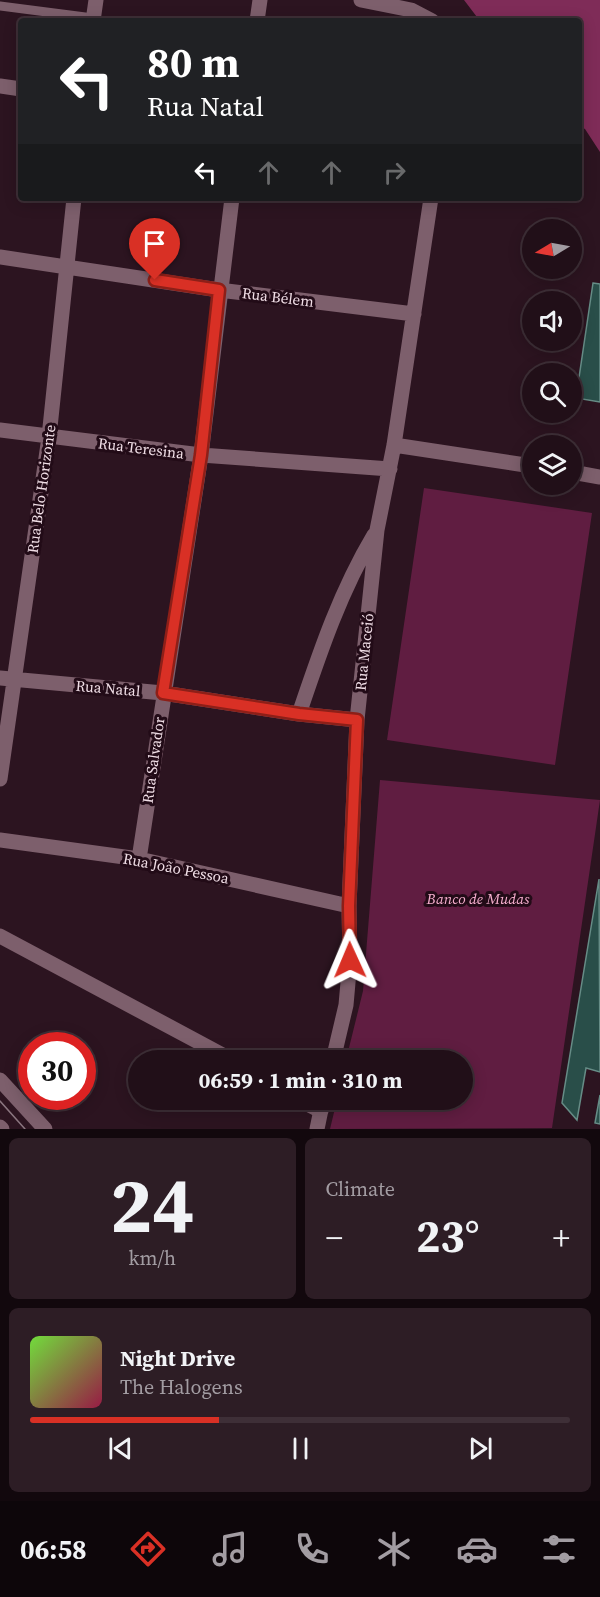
<!DOCTYPE html>
<meta charset="utf-8">
<style>
body{margin:0;font-family:"Source Serif 4",serif;background:#2d1d25;color:#f1f3f6;height:100vh;display:flex;flex-direction:column;font-size:22px;white-space:nowrap}
*{box-sizing:border-box;margin:0}
p{font-size:20px;color:#a29ca2}
.icon{flex:none;width:33px;height:33px;fill:none;stroke:currentColor;stroke-width:2;stroke-linecap:round;stroke-linejoin:round}
.map{position:relative;height:1129px;overflow:hidden}
.details{display:flex;flex-direction:column;gap:9px;padding:9px;background:#12080d;flex:1}
.details>*{flex:none}
.banner{position:absolute;left:18px;top:18px;width:564px;height:183px;border-radius:6px;box-shadow:0 3px 15px #0003,0 0 0 2px #3e2f37;background:#202124;color:#fff;overflow:hidden}
.needle{width:39px;rotate:260deg}
.tools{position:absolute;left:522px;top:219px;display:grid;gap:12px}
.tools a{display:grid;place-items:center;width:60px;height:60px;border-radius:50%;background:#210f18;box-shadow:0 3px 15px #0003,0 0 0 2px #3e2f37;font-size:30px}
.speed{position:absolute;left:18px;top:1032px;display:flex;gap:12px;font-size:30px;font-weight:700;text-align:center}
.speed>*{display:grid;place-content:center;width:78px;height:78px;border-radius:50%;background:#210f18;box-shadow:0 3px 15px #0003,0 0 0 2px #3e2f37;line-height:1}
.speed .limit{border:9px solid #d22;background:#fff;color:#111}
.pin{position:absolute;display:grid;place-items:center;width:51px;height:51px;color:#fff;margin:-62px -26px;border-radius:50% 50% 50% 0;rotate:-45deg;box-shadow:0 0 6px #0007}
.pin .icon{rotate:45deg}
.me{position:absolute;width:66px;margin:-33px;rotate:359deg;stroke-linejoin:round;filter:drop-shadow(0 0 4px #0008)}
.turn{display:flex;align-items:center;gap:21px;height:126px;padding:0 30px;font-size:27px}
.turn .icon{width:78px;height:78px;stroke-width:2.5}
.turn b{display:block;font-size:42px;line-height:51px}
.lanes{display:flex;align-items:center;height:57px;padding:0 30px;background:#0003;justify-content:center;gap:30px;direction:ltr}
.lanes .off{opacity:.35}
.big{font-size:45px;font-weight:700;line-height:1.1}
.details .card{flex:1;display:flex;flex-direction:column;justify-content:center;gap:9px;min-width:0;padding:0 21px;border-radius:9px;background:#2d1d25}
.details .dial{align-items:center;gap:0}
.dial b{font-size:78px;line-height:1}
.song{display:flex;align-items:center;gap:18px}
.cover{width:72px;height:72px;border-radius:9px;background:linear-gradient(135deg,hsl(100 70% 55%),hsl(340 70% 35%))}
.played{height:6px;border-radius:3px;background:linear-gradient(90deg,#d93025 35%,#3e2f37 35%)}
.keys{display:flex;justify-content:space-around;direction:ltr}
.heat{display:flex;justify-content:space-between;align-items:center;font-size:33px;direction:ltr}
.details .tiles{flex:1;display:grid;gap:9px;grid-template-columns:1fr 1fr}
.card:last-child{grid-column:span 2}
.trip{position:absolute;left:128px;top:1050px;width:345px;height:60px;border-radius:30px;background:#210f18;box-shadow:0 3px 15px #0003,0 0 0 2px #3e2f37;font-weight:700;line-height:60px;text-align:center}
.dock{display:flex;height:96px;justify-content:space-around;align-items:center;background:#0d060a;color:#a29ca2}
.dock .icon{width:42px;height:42px}
.dock .active{color:#d93025}
.dock b{font-size:27px;color:#f1f3f6}
.map>svg:first-child{display:block}
</style>
<div class="map">
<svg width="600" height="1129" viewBox="0 0 600 1129">
<rect width="100%" height="100%" fill="#2c1420"/>
<path fill="#601d41" d="M424 488 592 513 555 765 387 740Z
M380 780 600 800 552 1128 330 1129 337 1100H462V1060H346L363 991Z"/>
<path fill="#7f2c58" d="M464 0H600V152L585 129 579 126V21H480Z"/>
<path fill="#294e49" stroke="#668c86" stroke-width="1.5" d="M593 283 600 284V402L576 398Z
M599 879 600 1072 586 1068 577 1120 562 1103Z
M600 1095V1124L595 1123Z"/>
<g fill="none" stroke-linecap="round" stroke-linejoin="round">
<path stroke="#7d5f6c" stroke-width="9" d="M0 6 93 18"/>
<path stroke="#7d5f6c" stroke-width="15" d="M361 0 411 10 432 21
M93 21 96 0
M257 21 260 0
M0 86 21 89
M0 257 219 290 414 314
M0 430 201 455 390 469
M394 445 532 466
M572 472 600 477
M0 678 163 693 299 714 357 720
M299 714C320 652 340 592 374 535
M0 779 49 437 74 198
M0 840 139 859 349 906
M139 859 201 455 232 198
M0 936 232 1060
M333 1060 346 1005 350 960 349 906 357 720 377 530 394 445 431 198
M300 1100 321 1111
M317 1129 323 1100"/>
<path stroke="#7d5f6c" stroke-width="15" d="M0 1080 45 1129
M0 1127 2 1129"/>
<path stroke="#8a757f" stroke-width="1.5" d="M0 1101 25 1129"/>
</g>
<g fill="none" stroke-linecap="round" stroke-linejoin="round">
<g stroke="#8d1f18" stroke-width="15">
<path id="route" d="M155 280 219 290 201 455 163 693 299 714 357 720 349 906 350 960"/>
</g>
<use href="#route" stroke="#d93025" stroke-width="10"/>
</g>
<g text-anchor="middle" dominant-baseline="central" stroke-width="6" stroke-linejoin="round" paint-order="stroke">
<g font-size="15" fill="#f0dee6" stroke="#220b17">
<text transform="translate(278 297) rotate(7)">Rua Bélem</text>
<text transform="translate(141 448) rotate(7)">Rua Teresina</text>
<text transform="translate(41 489) rotate(-82)">Rua Belo Horizonte</text>
<text transform="translate(364 652) rotate(-84)">Rua Maceió</text>
<text transform="translate(108 688) rotate(5)">Rua Natal</text>
<text transform="translate(153 760) rotate(-82)">Rua Salvador</text>
<text transform="translate(176 868) rotate(11)">Rua João Pessoa</text>
</g>
<g font-size="15" font-style="italic" fill="#f6aece" stroke="#220b17">
<text x="478" y="898">Banco de Mudas</text>
</g>
</g>
</svg>
<div class="tools">
<a><svg class="needle" viewBox="-14 -14 28 28"><path d="M0-13l5 13h-10z" fill="#e53935"/><path d="M0 13l5-13h-10z" fill="#a29ca2"/></svg></a>
<a><svg class="icon" aria-label="sound" viewBox="0 0 24 24"><path d="M4 9h4l5-4v14l-5-4H4zM17 9q2 3 0 6"/></svg></a>
<a><svg class="icon" aria-label="search" viewBox="0 0 24 24"><circle cx="10" cy="10" r="6"/><path d="M15 15l6 6"/></svg></a>
<a><svg class="icon" aria-label="layers" viewBox="0 0 24 24"><path d="M12 4l9 5-9 5-9-5zM3 14l9 5 9-5"/></svg></a>
</div>
<div class="speed"><div class="limit">30</div></div>
<div class="pin" style="left:155px;top:280px;background:#d93025"><svg class="icon" aria-label="arrive" viewBox="0 0 24 24"><path d="M6 21V4h12l-3 4 3 4H6"/></svg></div>
<svg class="me" style="left:350px;top:960px" viewBox="-20 -20 40 40"><path d="M0-17L14 15 0 8-14 15z" fill="#d93025" stroke="#fff" stroke-width="4"/></svg>
<div class="trip">06:59 · 1 min · 310 m</div>
<div class="banner">
<div class="turn"><svg class="icon" aria-label="left" viewBox="0 0 24 24"><path d="M17 20v-9H6M10 6l-5 5 5 5"/></svg><div><b>80 m</b>Rua Natal</div></div>
<div class="lanes"><svg class="icon" aria-label="left" viewBox="0 0 24 24"><path d="M17 20v-9H6M10 6l-5 5 5 5"/></svg><svg class="icon off" aria-label="ahead" viewBox="0 0 24 24"><path d="M12 20V5M6 11l6-6 6 6"/></svg><svg class="icon off" aria-label="ahead" viewBox="0 0 24 24"><path d="M12 20V5M6 11l6-6 6 6"/></svg><svg class="icon off" aria-label="right" viewBox="0 0 24 24"><path d="M7 20v-9h11M14 6l5 5-5 5"/></svg></div>
</div>
</div>
<section class="details">
<div class="tiles">
<div class="card dial"><b>24</b><p>km/h</p></div>
<div class="card"><p>Climate</p>
<div class="heat"><a>−</a><b class="big">23°</b><a>+</a></div>
</div>
<div class="card">
<div class="song"><i class="cover"></i><div><b>Night Drive</b><p>The Halogens</p></div></div>
<div class="played"></div>
<div class="keys"><svg class="icon" aria-label="previous" viewBox="0 0 24 24"><path d="M18 5L8 12l10 7zM5 5v14"/></svg><svg class="icon" aria-label="pause" viewBox="0 0 24 24"><path d="M8 5v14M16 5v14"/></svg><svg class="icon" aria-label="next" viewBox="0 0 24 24"><path d="M6 5l10 7-10 7zM19 5v14"/></svg></div>
</div>
</div>
</section>
<nav class="dock">
<b>06:58</b>
<svg class="icon active" aria-label="directions" viewBox="0 0 24 24"><path d="M12 3l9 9-9 9-9-9zM9 14v-3h6M13 9l2 2-2 2"/></svg>
<svg class="icon" aria-label="music" viewBox="0 0 24 24"><path d="M9 18V5l10-2v13"/><circle cx="6" cy="18" r="3"/><circle cx="16" cy="16" r="3"/></svg>
<svg class="icon" aria-label="phone" viewBox="0 0 24 24"><path d="M5 4h4l2 5-3 2q2 4 5 5l2-3 5 2v4C11 20 4 13 5 4z"/></svg>
<svg class="icon" aria-label="climate" viewBox="0 0 24 24"><path d="M12 3v18M4 7l16 10M4 17L20 7"/></svg>
<svg class="icon" aria-label="car" viewBox="0 0 24 24"><path d="M5 17H2v-5l4-1 3-4h7l3 4 3 1v5h-3M9 17h6M6 11h13"/><circle cx="7" cy="17" r="2"/><circle cx="17" cy="17" r="2"/></svg>
<svg class="icon" aria-label="filters" viewBox="0 0 24 24"><path d="M4 7h16M4 17h16"/><circle cx="9" cy="7" r="2"/><circle cx="15" cy="17" r="2"/></svg>
</nav>
